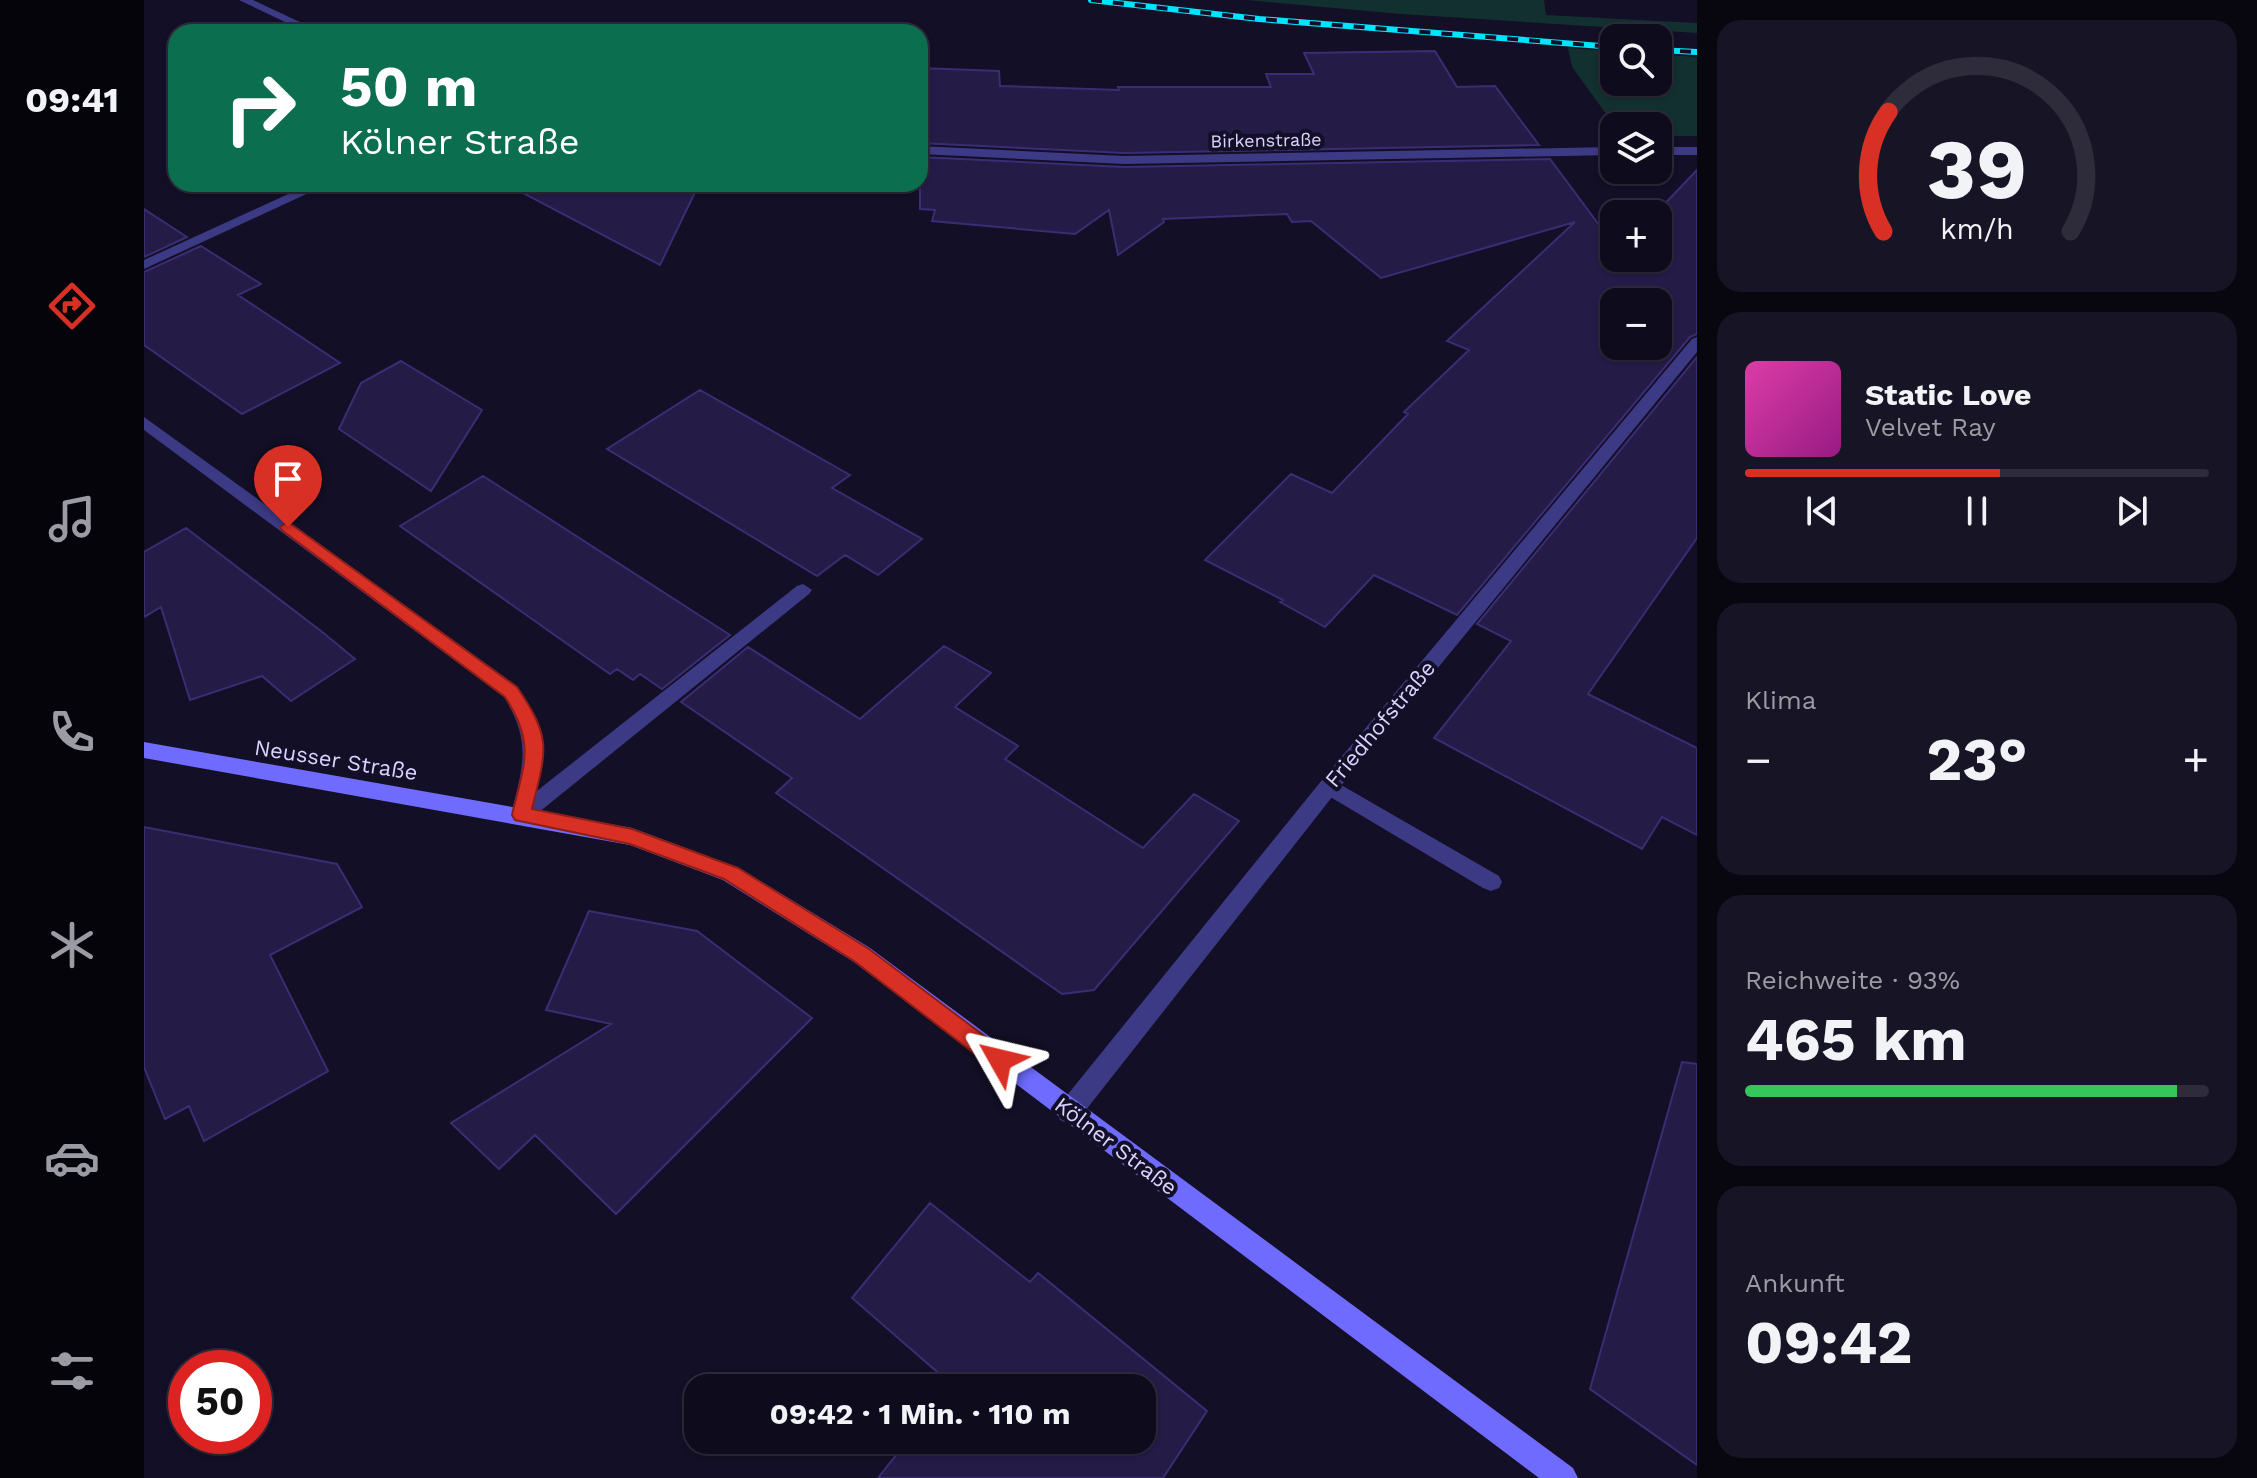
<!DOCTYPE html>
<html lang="de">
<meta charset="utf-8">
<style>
body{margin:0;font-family:"Work Sans",sans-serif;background:#171425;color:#f1f3f6;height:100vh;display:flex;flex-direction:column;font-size:30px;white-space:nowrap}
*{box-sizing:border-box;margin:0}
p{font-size:26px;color:#9b9ba3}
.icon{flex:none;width:44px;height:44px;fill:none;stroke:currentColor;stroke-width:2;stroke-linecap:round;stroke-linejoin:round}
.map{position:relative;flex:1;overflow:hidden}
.details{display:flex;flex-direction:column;gap:20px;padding:20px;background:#08060f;width:560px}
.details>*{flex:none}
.hud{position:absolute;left:24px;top:24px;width:760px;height:168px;border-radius:24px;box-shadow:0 2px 6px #0004,0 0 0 2px #2e2b3b;background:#0b6e4f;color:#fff;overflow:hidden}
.fabs{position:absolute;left:1456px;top:24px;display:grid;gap:16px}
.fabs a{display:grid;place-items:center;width:72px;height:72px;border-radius:16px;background:#0e0b1c;box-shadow:0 2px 6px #0004,0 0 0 2px #2e2b3b;font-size:40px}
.speed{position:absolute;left:24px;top:1350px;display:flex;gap:16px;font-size:40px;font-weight:700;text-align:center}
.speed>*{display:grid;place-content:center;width:104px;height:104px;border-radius:50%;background:#0e0b1c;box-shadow:0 2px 6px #0004,0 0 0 2px #2e2b3b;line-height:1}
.speed .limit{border:12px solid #d22;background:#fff;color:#111}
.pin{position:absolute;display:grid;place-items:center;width:68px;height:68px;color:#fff;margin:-82px -34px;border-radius:50% 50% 50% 0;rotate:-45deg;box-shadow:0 0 8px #0007}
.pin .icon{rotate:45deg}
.me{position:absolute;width:88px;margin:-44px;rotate:307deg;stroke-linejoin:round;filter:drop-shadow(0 0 6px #0008)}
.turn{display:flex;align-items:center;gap:28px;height:168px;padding:0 40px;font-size:36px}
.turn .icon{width:104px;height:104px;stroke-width:2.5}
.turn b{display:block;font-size:56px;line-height:68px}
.big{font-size:60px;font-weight:700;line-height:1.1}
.details .tile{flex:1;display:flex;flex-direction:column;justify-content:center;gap:12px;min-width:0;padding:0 28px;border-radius:24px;background:#171425}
.details .dial{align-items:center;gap:0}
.dial svg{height:208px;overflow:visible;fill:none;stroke:#2e2b3b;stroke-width:7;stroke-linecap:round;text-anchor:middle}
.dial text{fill:#f1f3f6;stroke:none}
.song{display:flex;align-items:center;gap:24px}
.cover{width:96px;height:96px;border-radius:12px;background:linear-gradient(135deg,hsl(320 70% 55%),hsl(310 70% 35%))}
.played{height:8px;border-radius:4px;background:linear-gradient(90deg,#d93025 55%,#2e2b3b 55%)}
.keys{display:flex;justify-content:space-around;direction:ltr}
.heat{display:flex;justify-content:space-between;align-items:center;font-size:44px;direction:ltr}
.charge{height:12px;border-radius:6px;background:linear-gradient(90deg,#34c759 93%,#2e2b3b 0)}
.trip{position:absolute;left:540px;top:1374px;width:472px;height:80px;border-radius:24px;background:#0e0b1c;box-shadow:0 2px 6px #0004,0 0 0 2px #2e2b3b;font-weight:700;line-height:80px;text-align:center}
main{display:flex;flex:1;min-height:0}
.menu{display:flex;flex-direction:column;width:144px;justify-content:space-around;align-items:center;background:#06040b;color:#9b9ba3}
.menu .icon{width:56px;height:56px}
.menu .selected{color:#d93025}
.menu b{font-size:36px;color:#f1f3f6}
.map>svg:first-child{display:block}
</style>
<main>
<nav class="menu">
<b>09:41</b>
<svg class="icon selected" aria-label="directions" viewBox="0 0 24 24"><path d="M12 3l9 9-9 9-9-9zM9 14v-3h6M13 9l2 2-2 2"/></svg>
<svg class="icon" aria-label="music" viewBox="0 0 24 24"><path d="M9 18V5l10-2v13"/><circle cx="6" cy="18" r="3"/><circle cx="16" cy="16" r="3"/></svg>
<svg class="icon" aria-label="phone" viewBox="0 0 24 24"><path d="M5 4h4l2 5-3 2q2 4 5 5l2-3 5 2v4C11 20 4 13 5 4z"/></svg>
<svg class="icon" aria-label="climate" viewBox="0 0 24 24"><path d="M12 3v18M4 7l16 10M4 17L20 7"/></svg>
<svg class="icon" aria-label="car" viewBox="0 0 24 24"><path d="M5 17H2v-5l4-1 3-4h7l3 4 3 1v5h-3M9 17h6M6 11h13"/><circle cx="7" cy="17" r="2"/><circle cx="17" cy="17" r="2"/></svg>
<svg class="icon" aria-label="filters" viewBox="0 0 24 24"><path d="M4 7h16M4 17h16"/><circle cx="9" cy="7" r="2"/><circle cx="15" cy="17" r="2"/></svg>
</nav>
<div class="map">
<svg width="1553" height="1478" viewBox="0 0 1553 1478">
<rect width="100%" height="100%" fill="#130f26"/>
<path fill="#12302f" d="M1102 0H1400L1402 15 1553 23V33L1257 14Z
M1424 48 1470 51V82H1514V54L1553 57V136H1514V126H1471L1428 67Z"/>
<path fill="#241b47" stroke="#3b2d73" stroke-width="2" fill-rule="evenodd" d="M1291 51 1313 87 1351 86 1395 145 980 153 776 143V68L855 71 856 86 975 90 974 87H1127L1122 74H1170L1160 53Z
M776 157 980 167 1406 159 1470 245V258H1514V214H1511L1553 170V334L1546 337 1313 615 1230 575 1181 627 1136 602 1139 600 1061 560 1147 474 1188 493 1264 414 1260 412 1325 350 1303 341 1431 222 1237 278 1167 221 1148 222 1143 214 1019 219 1020 222 974 255 965 210 931 234 788 221 791 210 776 209ZM1470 302H1514V346H1470Z
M362 184H555L516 265Z
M0 209 43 237 0 257Z
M57 246 117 284 94 295 196 363 98 414 0 345V272Z
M1553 357V538L1444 694 1553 748V835L1518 817 1498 849 1290 738 1367 641 1333 624Z
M257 361 338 410 287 491 195 429 217 383Z
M556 390 706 475 688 488 778 539 734 575 701 555 673 576 463 449Z
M339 476 586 635 518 689 496 674 489 680 473 669 466 674 256 526Z
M42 528 177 631 211 659 147 701 118 676 46 700 17 607 0 617V552Z
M800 646 847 673 811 707 874 746 861 759 999 848 1050 794 1095 821 950 990 918 994 632 793 648 778 537 702 604 647 716 719Z
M0 827 193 864 218 907 126 955 184 1071 60 1141 45 1106 21 1119 0 1067Z
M445 911 553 931 668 1018 472 1214 391 1135 355 1169 307 1123 467 1024 402 1010Z
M1538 1062 1553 1064V1465L1446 1389Z
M786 1203 886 1282 894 1273 1063 1411 1019 1478H734L764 1440H998V1388H804L807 1384 708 1298Z"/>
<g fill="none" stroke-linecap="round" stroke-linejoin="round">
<path fill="#3d3a85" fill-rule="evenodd" d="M659 584 668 590 665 594 384 821 377 823 370 821 367 815 370 809 653 586Z
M1185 778 1355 876 1358 882 1355 888 1347 891 1339 888 1178 792 1175 786 1178 780Z"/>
<path fill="#3d3a85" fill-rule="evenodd" d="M95 0H109L177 32H162Z
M776 146 980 156 1470 147V155L980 164 776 154Z
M1514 147H1553V155H1514Z
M166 184H184L0 269V260Z
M1553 337V352L1192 792 934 1120 925 1124 916 1120 913 1112 916 1104 1178 780 1548 339Z
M0 417 374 687 395 725 400 752 384 821 377 823 370 821 367 815C379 766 388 742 360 697L0 430Z"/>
<path fill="#6f6bff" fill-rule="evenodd" d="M0 742 488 828 595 868 726 948 1429 1468 1434 1478H1395L710 962 579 880 486 845 0 758Z"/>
<g stroke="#00e5ff" stroke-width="6">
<path id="rail" d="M947 0 1115 19 1470 47
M1514 50 1553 52"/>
</g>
<use href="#rail" stroke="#130f26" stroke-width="4" stroke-dasharray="11" stroke-linecap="butt"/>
</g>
<path fill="#d93025" stroke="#8d1f18" stroke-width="2" d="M144 522 373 687C409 740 402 750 388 809L488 829 594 868 725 949 863 1053 867 1060 863 1067 856 1070 848 1067 710 961 580 879 486 844 371 820 368 815C380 764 392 744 361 697L139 531 136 527Z"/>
<g text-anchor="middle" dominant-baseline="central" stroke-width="8" stroke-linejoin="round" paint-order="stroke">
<g font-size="18" fill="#d9d4ff" stroke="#130f26">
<text transform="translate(1122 140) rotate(-1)">Birkenstraße</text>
</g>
<g font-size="22" fill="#d9d4ff" stroke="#130f26">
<text transform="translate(1236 724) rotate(-50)">Friedhofstraße</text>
<text transform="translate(192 760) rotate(9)">Neusser Straße</text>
<text transform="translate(972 1146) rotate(37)">Kölner Straße</text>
</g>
</g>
</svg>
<div class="fabs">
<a><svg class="icon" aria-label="search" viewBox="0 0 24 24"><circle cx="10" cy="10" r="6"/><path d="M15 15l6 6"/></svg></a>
<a><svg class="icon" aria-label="layers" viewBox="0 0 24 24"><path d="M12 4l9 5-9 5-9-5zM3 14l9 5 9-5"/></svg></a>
<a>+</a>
<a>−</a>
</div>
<div class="speed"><div class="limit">50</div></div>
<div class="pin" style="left:144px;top:527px;background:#d93025"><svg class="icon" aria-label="arrive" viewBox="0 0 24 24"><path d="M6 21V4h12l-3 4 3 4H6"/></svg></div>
<svg class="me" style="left:856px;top:1060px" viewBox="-20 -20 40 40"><path d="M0-17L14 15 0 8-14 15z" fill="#d93025" stroke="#fff" stroke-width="4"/></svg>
<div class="trip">09:42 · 1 Min. · 110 m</div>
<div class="hud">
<div class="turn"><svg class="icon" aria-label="right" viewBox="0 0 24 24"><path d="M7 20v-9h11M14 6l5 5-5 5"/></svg><div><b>50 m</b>Kölner Straße</div></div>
</div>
</div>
<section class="details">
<div class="tile dial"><svg viewBox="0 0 100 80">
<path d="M14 69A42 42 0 1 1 86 69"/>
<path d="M14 69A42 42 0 0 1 16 23" stroke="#d93025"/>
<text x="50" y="56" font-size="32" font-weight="700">39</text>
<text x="50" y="72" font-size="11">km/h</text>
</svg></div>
<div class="tile">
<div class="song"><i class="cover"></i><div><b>Static Love</b><p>Velvet Ray</p></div></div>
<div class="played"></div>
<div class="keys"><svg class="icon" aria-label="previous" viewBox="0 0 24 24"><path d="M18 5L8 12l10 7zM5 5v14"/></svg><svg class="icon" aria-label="pause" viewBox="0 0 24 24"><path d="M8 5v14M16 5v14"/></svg><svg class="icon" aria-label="next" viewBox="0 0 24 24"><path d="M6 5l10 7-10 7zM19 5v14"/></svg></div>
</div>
<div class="tile"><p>Klima</p>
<div class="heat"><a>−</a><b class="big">23°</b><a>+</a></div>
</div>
<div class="tile"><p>Reichweite · 93%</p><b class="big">465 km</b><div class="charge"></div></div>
<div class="tile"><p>Ankunft</p><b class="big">09:42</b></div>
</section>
</main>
